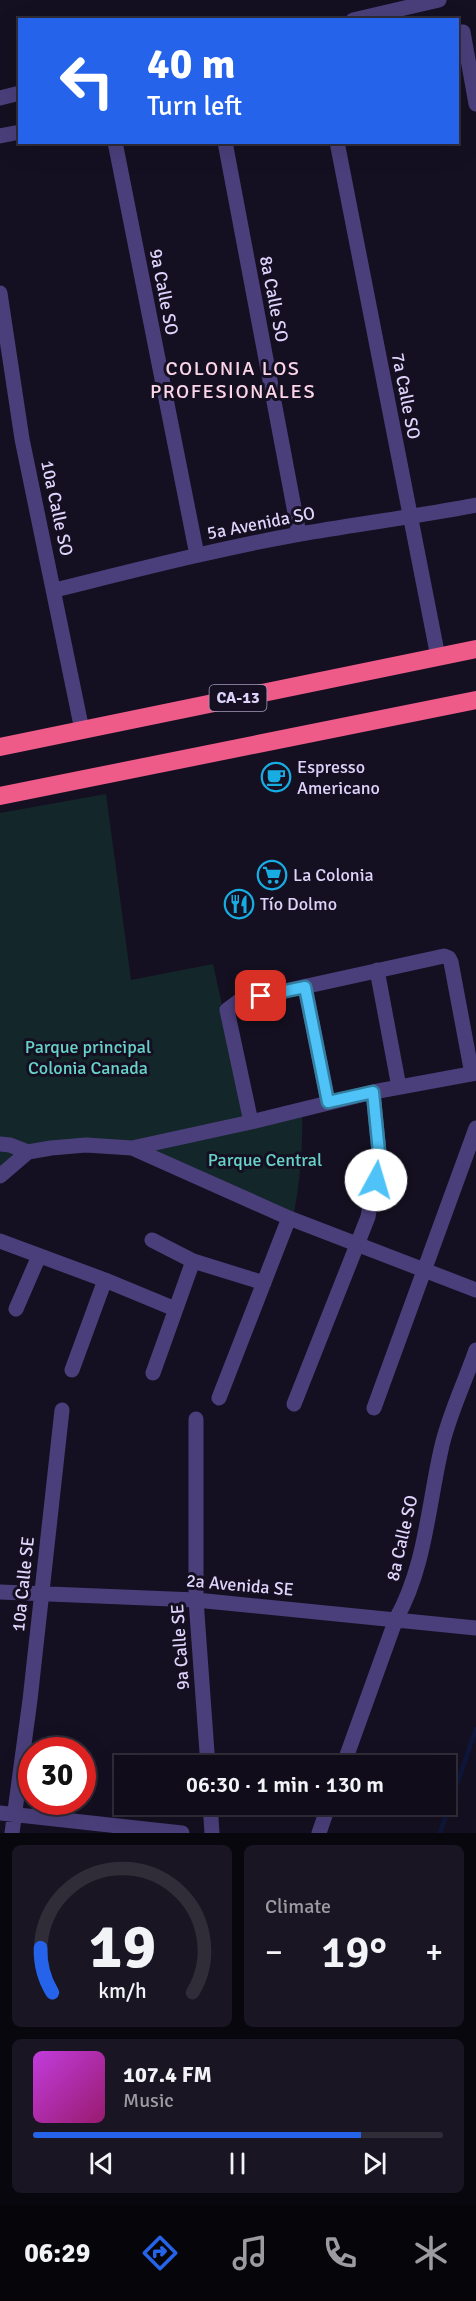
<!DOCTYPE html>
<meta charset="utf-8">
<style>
body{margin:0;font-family:Signika,sans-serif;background:#191522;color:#f1f3f6;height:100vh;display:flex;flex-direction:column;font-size:22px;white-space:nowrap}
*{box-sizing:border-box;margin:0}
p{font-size:20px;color:#9c9ba2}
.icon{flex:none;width:33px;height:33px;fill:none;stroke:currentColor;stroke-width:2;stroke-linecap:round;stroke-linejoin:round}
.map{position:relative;height:1833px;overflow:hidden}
.drawer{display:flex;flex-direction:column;gap:12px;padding:12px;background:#09070e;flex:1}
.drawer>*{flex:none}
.top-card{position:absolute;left:18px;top:18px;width:441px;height:126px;border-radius:0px;box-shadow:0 6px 24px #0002,0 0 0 2px #302c38;background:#2563eb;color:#fff;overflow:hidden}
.speed{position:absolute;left:18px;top:1737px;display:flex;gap:12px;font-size:30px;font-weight:700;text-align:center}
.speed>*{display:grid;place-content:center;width:78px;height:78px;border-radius:50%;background:#100c19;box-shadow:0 6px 24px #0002,0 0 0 2px #302c38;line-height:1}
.speed .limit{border:9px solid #d22;background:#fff;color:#111}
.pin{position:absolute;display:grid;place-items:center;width:51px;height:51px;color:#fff;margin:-26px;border-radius:12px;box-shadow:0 3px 9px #0006}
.me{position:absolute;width:66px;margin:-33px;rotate:6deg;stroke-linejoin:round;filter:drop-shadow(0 0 4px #0008)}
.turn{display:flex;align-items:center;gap:21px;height:126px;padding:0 30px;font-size:27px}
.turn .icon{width:78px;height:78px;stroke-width:2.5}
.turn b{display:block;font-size:42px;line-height:51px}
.big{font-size:45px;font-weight:600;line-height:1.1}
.drawer .tile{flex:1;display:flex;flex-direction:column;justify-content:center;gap:9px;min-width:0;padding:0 21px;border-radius:9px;background:#191522}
.drawer .dial{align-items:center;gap:0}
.dial svg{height:156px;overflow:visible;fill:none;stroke:#302c38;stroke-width:7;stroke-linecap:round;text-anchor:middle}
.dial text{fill:#f1f3f6;stroke:none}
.song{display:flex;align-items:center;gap:18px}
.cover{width:72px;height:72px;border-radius:9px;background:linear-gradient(135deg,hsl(290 70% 55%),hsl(320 70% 35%))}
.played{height:6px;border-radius:3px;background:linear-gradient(90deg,#2563eb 80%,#302c38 80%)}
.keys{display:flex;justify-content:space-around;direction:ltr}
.heat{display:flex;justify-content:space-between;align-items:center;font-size:33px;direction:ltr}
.drawer .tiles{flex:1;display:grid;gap:12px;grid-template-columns:1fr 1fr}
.tile:last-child{grid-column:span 2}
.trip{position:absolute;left:114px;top:1755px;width:342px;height:60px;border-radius:0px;background:#100c19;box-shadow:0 6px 24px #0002,0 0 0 2px #302c38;font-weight:600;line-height:60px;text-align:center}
.menu{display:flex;height:96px;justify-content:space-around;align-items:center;background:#06050a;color:#9c9ba2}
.menu .icon{width:42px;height:42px}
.menu .selected{color:#2563eb}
.menu b{font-size:27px;color:#f1f3f6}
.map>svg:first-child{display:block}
</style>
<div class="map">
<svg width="476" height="1833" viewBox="0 0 476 1833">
<rect width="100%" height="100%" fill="#151021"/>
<path fill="#13272a" d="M106 794 131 980 213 964 247 1120 129 1145 28 1148 0 1170V813Z
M302 1114C303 1148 300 1180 294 1213L142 1150Z"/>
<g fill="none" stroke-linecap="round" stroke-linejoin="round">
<path stroke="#0e173b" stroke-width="4.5" d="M440 1833 476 1729"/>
<path stroke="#4b3f7b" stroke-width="15" d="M353 20 439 0
M463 32 476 104
M0 98 20 93
M0 136 20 132
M115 142 197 555
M225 142 299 534
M337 142 438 657
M0 293 22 439 82 730
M55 590C136 570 217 549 300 534 359 524 418 516 476 505
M377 970 399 1087
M305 987 328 1102
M251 1122 227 1010 239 1001 444 956 449 958 451 962 472 1074
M0 1144 10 1145 28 1152
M132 1148 289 1218 476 1290
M0 1176 28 1152 51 1148 86 1145 132 1148 251 1122 373 1092 476 1073
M152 1240 193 1261 264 1283
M0 1241 105 1280 72 1370
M105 1280 175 1309
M16 1309 39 1256
M153 1373 193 1261
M219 1398 289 1218
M294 1404 368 1217 379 1152 373 1092
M374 1408 476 1128
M196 1419V1600L208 1766
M0 1592 196 1600 476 1628
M343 1766 396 1619C425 1568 428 1507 441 1450 447 1419 465 1382 476 1350
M210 1804 212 1833
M0 1813 182 1833
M12 1833 30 1700 62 1410
M319 1833 329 1804"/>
<path stroke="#ee5b89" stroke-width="18" d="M0 747 476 649
M0 796 476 700"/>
</g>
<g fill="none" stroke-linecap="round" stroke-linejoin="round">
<g stroke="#337fa1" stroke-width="15">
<path id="route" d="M261 996 305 987 328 1102 373 1092 379 1152 376 1180"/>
</g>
<use href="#route" stroke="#4fc3f7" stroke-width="10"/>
</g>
<defs>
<g id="cafe-ring" transform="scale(1.5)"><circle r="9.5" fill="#151021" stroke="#17ade3" stroke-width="1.5"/><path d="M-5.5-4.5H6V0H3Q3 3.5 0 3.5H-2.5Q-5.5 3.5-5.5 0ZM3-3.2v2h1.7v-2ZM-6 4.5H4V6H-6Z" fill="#17ade3"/></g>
<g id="supermarket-ring" transform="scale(1.5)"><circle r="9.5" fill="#151021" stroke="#17ade3" stroke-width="1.5"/><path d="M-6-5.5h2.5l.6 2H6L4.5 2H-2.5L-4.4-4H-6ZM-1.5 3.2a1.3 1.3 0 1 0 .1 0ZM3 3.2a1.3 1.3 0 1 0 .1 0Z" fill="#17ade3"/></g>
<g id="restaurant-ring" transform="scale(1.5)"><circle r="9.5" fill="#151021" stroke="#17ade3" stroke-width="1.5"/><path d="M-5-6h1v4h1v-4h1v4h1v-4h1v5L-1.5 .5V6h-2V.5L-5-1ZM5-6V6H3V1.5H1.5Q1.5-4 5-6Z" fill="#17ade3"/></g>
</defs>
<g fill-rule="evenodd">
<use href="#cafe-ring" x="276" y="777"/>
<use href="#supermarket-ring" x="272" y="875"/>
<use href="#restaurant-ring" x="239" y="904"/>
</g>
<g text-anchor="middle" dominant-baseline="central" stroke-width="6" stroke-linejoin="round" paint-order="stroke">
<rect fill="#151021" stroke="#a299ba" stroke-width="1.5" x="209.5" y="685" width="57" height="26" rx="4.5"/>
<g font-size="16" font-weight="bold" fill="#ded4fb">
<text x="238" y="698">CA-13</text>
</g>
<g font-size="18" fill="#ded4fb" stroke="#151021">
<text transform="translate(164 292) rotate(79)">9a Calle SO</text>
<text transform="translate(274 299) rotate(79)">8a Calle SO</text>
<text transform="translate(406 396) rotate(79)">7a Calle SO</text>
<text transform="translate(57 508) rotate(78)">10a Calle SO</text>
<text transform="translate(261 523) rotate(-11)">5a Avenida SO</text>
<text transform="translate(402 1538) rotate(-77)">8a Calle SO</text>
<text transform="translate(23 1584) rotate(-84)">10a Calle SE</text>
<text transform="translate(240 1585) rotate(5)">2a Avenida SE</text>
<text transform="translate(180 1647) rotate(-94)">9a Calle SE</text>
</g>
<g font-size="18" fill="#ded4fb" stroke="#151021" text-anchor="start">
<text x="297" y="767">Espresso<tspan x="297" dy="21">Americano</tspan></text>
<text x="293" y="875">La Colonia</text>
<text x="260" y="904">Tío Dolmo</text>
</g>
<g font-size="18" fill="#67d3ca" stroke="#151021">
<text x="88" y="1047">Parque principal<tspan x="88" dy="21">Colonia Canada</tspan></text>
<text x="265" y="1160">Parque Central</text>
</g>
<g font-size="20" letter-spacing="1.5" fill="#fbd5e7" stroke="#151021">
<text x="233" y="368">COLONIA LOS<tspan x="233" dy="23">PROFESIONALES</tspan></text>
</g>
</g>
</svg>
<div class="speed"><div class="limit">30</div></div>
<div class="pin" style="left:261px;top:996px;background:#d93025"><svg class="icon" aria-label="arrive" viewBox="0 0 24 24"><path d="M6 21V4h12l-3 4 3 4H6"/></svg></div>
<svg class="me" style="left:376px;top:1180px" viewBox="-20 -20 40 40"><circle r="19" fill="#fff"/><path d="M0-13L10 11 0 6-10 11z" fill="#4fc3f7"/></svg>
<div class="trip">06:30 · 1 min · 130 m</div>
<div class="top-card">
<div class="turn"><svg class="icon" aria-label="left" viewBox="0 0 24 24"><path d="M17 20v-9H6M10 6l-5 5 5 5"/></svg><div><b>40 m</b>Turn left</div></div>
</div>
</div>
<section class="drawer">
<div class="tiles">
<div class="tile dial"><svg viewBox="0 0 100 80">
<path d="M14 69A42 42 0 1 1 86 69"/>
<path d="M14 69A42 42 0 0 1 8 46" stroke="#2563eb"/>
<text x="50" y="56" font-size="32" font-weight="700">19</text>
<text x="50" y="72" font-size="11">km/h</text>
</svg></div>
<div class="tile"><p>Climate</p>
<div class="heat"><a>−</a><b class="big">19°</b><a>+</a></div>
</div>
<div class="tile">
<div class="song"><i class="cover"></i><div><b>107.4 FM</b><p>Music</p></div></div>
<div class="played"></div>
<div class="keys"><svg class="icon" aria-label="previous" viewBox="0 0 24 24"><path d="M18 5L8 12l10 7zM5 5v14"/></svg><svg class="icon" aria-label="pause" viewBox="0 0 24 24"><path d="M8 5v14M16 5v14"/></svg><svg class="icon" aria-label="next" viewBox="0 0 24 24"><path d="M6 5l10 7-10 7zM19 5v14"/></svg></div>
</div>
</div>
</section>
<nav class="menu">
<b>06:29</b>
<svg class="icon selected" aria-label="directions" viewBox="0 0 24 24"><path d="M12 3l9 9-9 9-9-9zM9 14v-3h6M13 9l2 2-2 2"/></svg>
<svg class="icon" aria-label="music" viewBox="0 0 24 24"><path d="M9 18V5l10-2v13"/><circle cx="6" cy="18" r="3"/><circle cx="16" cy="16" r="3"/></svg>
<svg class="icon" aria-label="phone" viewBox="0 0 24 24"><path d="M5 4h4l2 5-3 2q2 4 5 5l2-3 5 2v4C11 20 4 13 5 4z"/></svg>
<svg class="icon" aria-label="climate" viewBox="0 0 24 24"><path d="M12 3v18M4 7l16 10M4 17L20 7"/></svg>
</nav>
